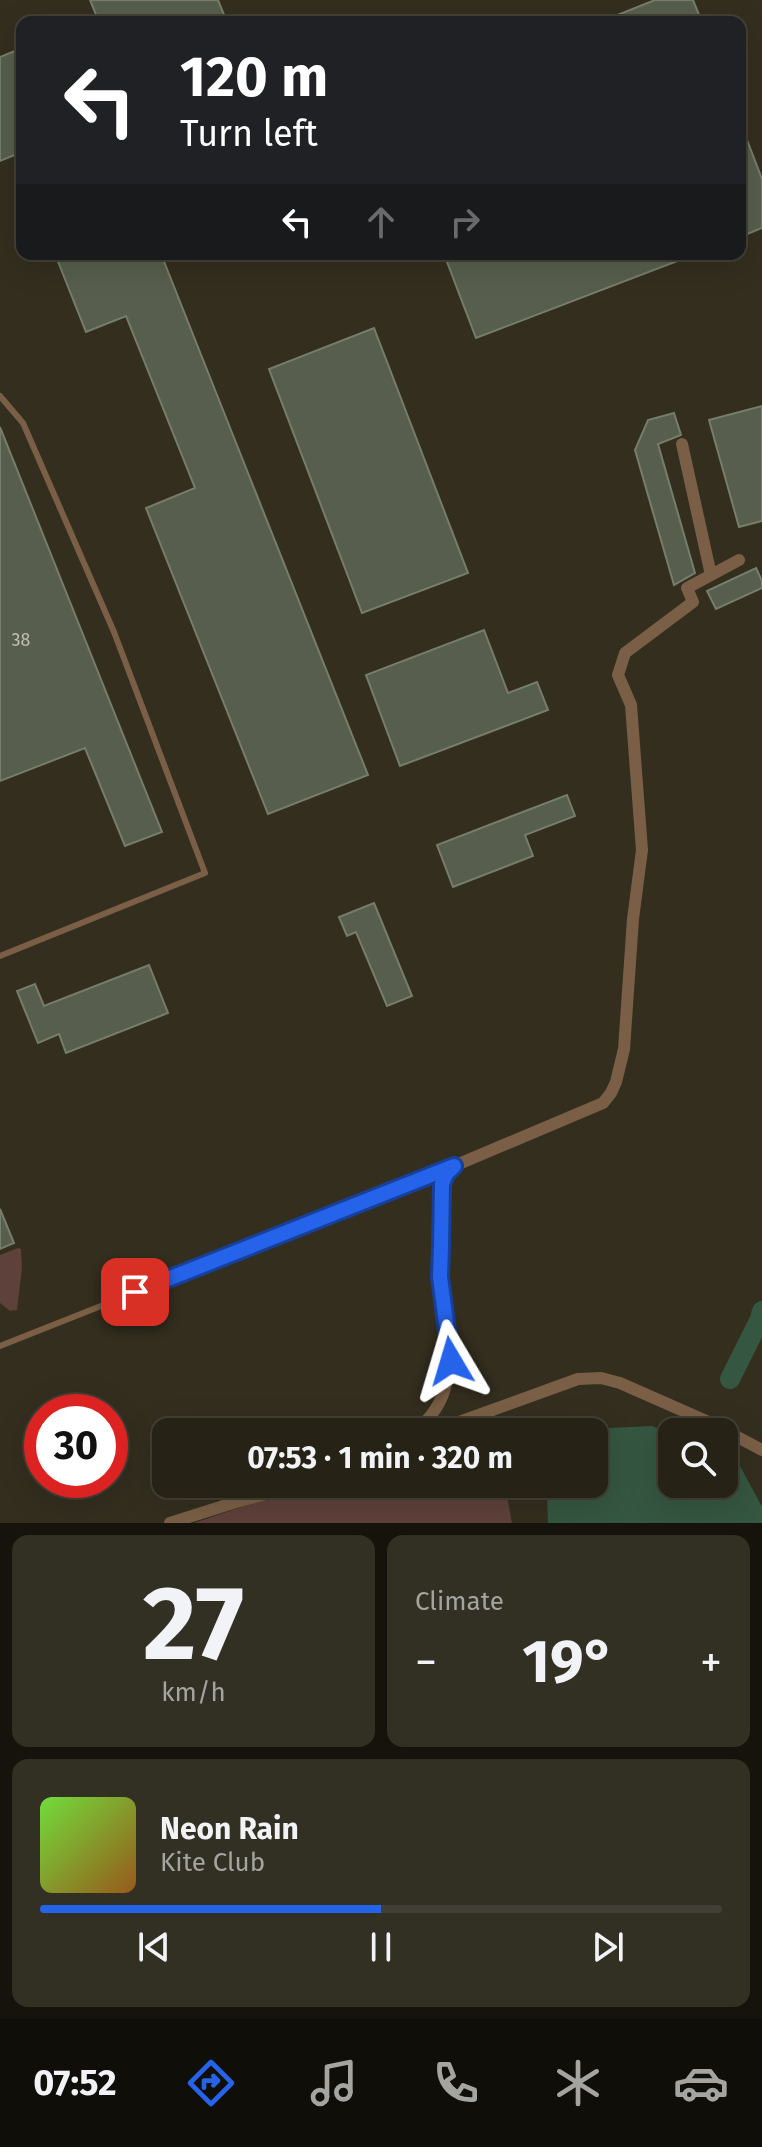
<!DOCTYPE html>
<meta charset="utf-8">
<style>
body{margin:0;font-family:"Fira Sans",sans-serif;background:#322f23;color:#f1f3f6;height:100vh;display:flex;flex-direction:column;font-size:30px;white-space:nowrap}
*{box-sizing:border-box;margin:0}
p{font-size:26px;color:#a4a4a1}
.icon{flex:none;width:44px;height:44px;fill:none;stroke:currentColor;stroke-width:2;stroke-linecap:round;stroke-linejoin:round}
.map{position:relative;height:1523px;overflow:hidden}
.panel{display:flex;flex-direction:column;gap:12px;padding:12px;background:#15130c;flex:1}
.panel>*{flex:none}
.guide{position:absolute;left:16px;top:16px;width:730px;height:244px;border-radius:16px;box-shadow:0 8px 32px #0002,0 0 0 2px #423f35;background:#202124;color:#fff;overflow:hidden}
.fabs{position:absolute;left:658px;top:1418px;display:grid;gap:16px}
.fabs a{display:grid;place-items:center;width:80px;height:80px;border-radius:16px;background:#262216;box-shadow:0 8px 32px #0002,0 0 0 2px #423f35;font-size:40px}
.speed{position:absolute;left:24px;top:1394px;display:flex;gap:16px;font-size:40px;font-weight:700;text-align:center}
.speed>*{display:grid;place-content:center;width:104px;height:104px;border-radius:50%;background:#262216;box-shadow:0 8px 32px #0002,0 0 0 2px #423f35;line-height:1}
.speed .limit{border:12px solid #d22;background:#fff;color:#111}
.pin{position:absolute;display:grid;place-items:center;width:68px;height:68px;color:#fff;margin:-34px;border-radius:16px;box-shadow:0 4px 12px #0006}
.me{position:absolute;width:88px;margin:-44px;rotate:353deg;stroke-linejoin:round;filter:drop-shadow(0 0 6px #0008)}
.turn{display:flex;align-items:center;gap:28px;height:168px;padding:0 32px;font-size:36px}
.turn .icon{width:104px;height:104px;stroke-width:2.5}
.turn b{display:block;font-size:56px;line-height:68px}
.lanes{display:flex;align-items:center;height:76px;padding:0 32px;background:#0003;justify-content:center;gap:40px;direction:ltr}
.lanes .off{opacity:.35}
.big{font-size:60px;font-weight:700;line-height:1.1}
.panel .widget{flex:1;display:flex;flex-direction:column;justify-content:center;gap:12px;min-width:0;padding:0 28px;border-radius:16px;background:#322f23}
.panel .dial{align-items:center;gap:0}
.dial b{font-size:104px;line-height:1}
.song{display:flex;align-items:center;gap:24px}
.cover{width:96px;height:96px;border-radius:12px;background:linear-gradient(135deg,hsl(100 70% 55%),hsl(30 70% 35%))}
.played{height:8px;border-radius:4px;background:linear-gradient(90deg,#2563eb 50%,#423f35 50%)}
.keys{display:flex;justify-content:space-around;direction:ltr}
.heat{display:flex;justify-content:space-between;align-items:center;font-size:44px;direction:ltr}
.panel .tiles{flex:1;display:grid;gap:12px;grid-template-columns:1fr 1fr}
.widget:last-child{grid-column:span 2}
.trip{position:absolute;left:152px;top:1418px;width:456px;height:80px;border-radius:16px;background:#262216;box-shadow:0 8px 32px #0002,0 0 0 2px #423f35;font-weight:700;line-height:80px;text-align:center}
.tabs{display:flex;height:128px;justify-content:space-around;align-items:center;background:#0f0e09;color:#a4a4a1}
.tabs .icon{width:56px;height:56px}
.tabs .active{color:#2563eb}
.tabs b{font-size:36px;color:#f1f3f6}
.map>svg:first-child{display:block}
</style>
<div class="map">
<svg width="762" height="1523" viewBox="0 0 762 1523">
<rect width="100%" height="100%" fill="#332e1e"/>
<path fill="#5e413a" d="M18 1248 21 1249 22 1268 17 1310 10 1311 0 1303V1255Z
M334 1484 506 1491 512 1523H194L244 1506Z"/>
<path fill="#355640" d="M651 1426 672 1433V1484H724V1456L739 1464 762 1507V1523H548L547 1491 551 1484H594V1432H585L587 1429Z"/>
<g fill="none" stroke-linecap="round" stroke-linejoin="round">
<path stroke="#355640" stroke-width="20" d="M730 1379 760 1319 762 1311"/>
</g>
<path fill="#575e4d" stroke="#767d6b" stroke-width="2" d="M90 0H218L227 22H99Z
M655 0H693L702 22H600Z
M22 48V152L0 161V57Z
M741 124 762 179V228L740 237Z
M55 254H161L368 775 268 814 146 508 195 488 126 316 86 332Z
M444 254H693V255L476 338Z
M374 328 468 573 362 613 269 369Z
M762 406V521L739 527 709 420Z
M674 413 681 435 658 444 695 573 674 585 635 450 648 420Z
M0 427 162 832 125 846 85 748 0 781Z
M756 568 762 581V588L716 609 707 591Z
M484 630 508 693 537 682 548 710 400 766 366 675Z
M567 795 575 816 525 835 533 856 453 887 437 845Z
M374 903 412 996 387 1006 356 932 347 936 339 917Z
M149 965 168 1013 66 1053 59 1034 38 1043 17 991 35 984 44 1006Z
M0 1209 14 1243 0 1249Z"/>
<g fill="none" stroke-linecap="round" stroke-linejoin="round">
<path stroke="#7a5f46" stroke-width="6" d="M0 396 23 423 114 632 205 873 0 956
M0 1346 447 1169"/>
<path stroke="#7a5f46" stroke-width="12" d="M682 444 711 575
M415 1432C420 1426 427 1421 432 1414 463 1373 443 1323 440 1277 438 1246 441 1215 442 1184L446 1174 454 1166 603 1103 611 1093 616 1082 624 1049 633 919 642 850 631 705 618 675 625 653 693 602 687 588 739 560
M425 1432 440 1429 578 1379 601 1378 620 1383 713 1424 762 1450
M170 1523 236 1502 304 1484"/>
</g>
<g fill="none" stroke-linecap="round" stroke-linejoin="round">
<g stroke="#184099" stroke-width="20">
<path id="route" d="M135 1292 454 1166 446 1174 442 1184 441 1246 440 1277 451 1361"/>
</g>
<use href="#route" stroke="#2563eb" stroke-width="14"/>
</g>
<g text-anchor="middle" dominant-baseline="central" stroke-width="8" stroke-linejoin="round" paint-order="stroke">
<g font-size="18" fill="#bdbdb2">
<text x="21" y="640">38</text>
</g>
</g>
</svg>
<div class="fabs">
<a><svg class="icon" aria-label="search" viewBox="0 0 24 24"><circle cx="10" cy="10" r="6"/><path d="M15 15l6 6"/></svg></a>
</div>
<div class="speed"><div class="limit">30</div></div>
<div class="pin" style="left:135px;top:1292px;background:#d93025"><svg class="icon" aria-label="arrive" viewBox="0 0 24 24"><path d="M6 21V4h12l-3 4 3 4H6"/></svg></div>
<svg class="me" style="left:451px;top:1361px" viewBox="-20 -20 40 40"><path d="M0-17L14 15 0 8-14 15z" fill="#2563eb" stroke="#fff" stroke-width="4"/></svg>
<div class="trip">07:53 · 1 min · 320 m</div>
<div class="guide">
<div class="turn"><svg class="icon" aria-label="left" viewBox="0 0 24 24"><path d="M17 20v-9H6M10 6l-5 5 5 5"/></svg><div><b>120 m</b>Turn left</div></div>
<div class="lanes"><svg class="icon" aria-label="left" viewBox="0 0 24 24"><path d="M17 20v-9H6M10 6l-5 5 5 5"/></svg><svg class="icon off" aria-label="ahead" viewBox="0 0 24 24"><path d="M12 20V5M6 11l6-6 6 6"/></svg><svg class="icon off" aria-label="right" viewBox="0 0 24 24"><path d="M7 20v-9h11M14 6l5 5-5 5"/></svg></div>
</div>
</div>
<section class="panel">
<div class="tiles">
<div class="widget dial"><b>27</b><p>km/h</p></div>
<div class="widget"><p>Climate</p>
<div class="heat"><a>−</a><b class="big">19°</b><a>+</a></div>
</div>
<div class="widget">
<div class="song"><i class="cover"></i><div><b>Neon Rain</b><p>Kite Club</p></div></div>
<div class="played"></div>
<div class="keys"><svg class="icon" aria-label="previous" viewBox="0 0 24 24"><path d="M18 5L8 12l10 7zM5 5v14"/></svg><svg class="icon" aria-label="pause" viewBox="0 0 24 24"><path d="M8 5v14M16 5v14"/></svg><svg class="icon" aria-label="next" viewBox="0 0 24 24"><path d="M6 5l10 7-10 7zM19 5v14"/></svg></div>
</div>
</div>
</section>
<nav class="tabs">
<b>07:52</b>
<svg class="icon active" aria-label="directions" viewBox="0 0 24 24"><path d="M12 3l9 9-9 9-9-9zM9 14v-3h6M13 9l2 2-2 2"/></svg>
<svg class="icon" aria-label="music" viewBox="0 0 24 24"><path d="M9 18V5l10-2v13"/><circle cx="6" cy="18" r="3"/><circle cx="16" cy="16" r="3"/></svg>
<svg class="icon" aria-label="phone" viewBox="0 0 24 24"><path d="M5 4h4l2 5-3 2q2 4 5 5l2-3 5 2v4C11 20 4 13 5 4z"/></svg>
<svg class="icon" aria-label="climate" viewBox="0 0 24 24"><path d="M12 3v18M4 7l16 10M4 17L20 7"/></svg>
<svg class="icon" aria-label="car" viewBox="0 0 24 24"><path d="M5 17H2v-5l4-1 3-4h7l3 4 3 1v5h-3M9 17h6M6 11h13"/><circle cx="7" cy="17" r="2"/><circle cx="17" cy="17" r="2"/></svg>
</nav>
